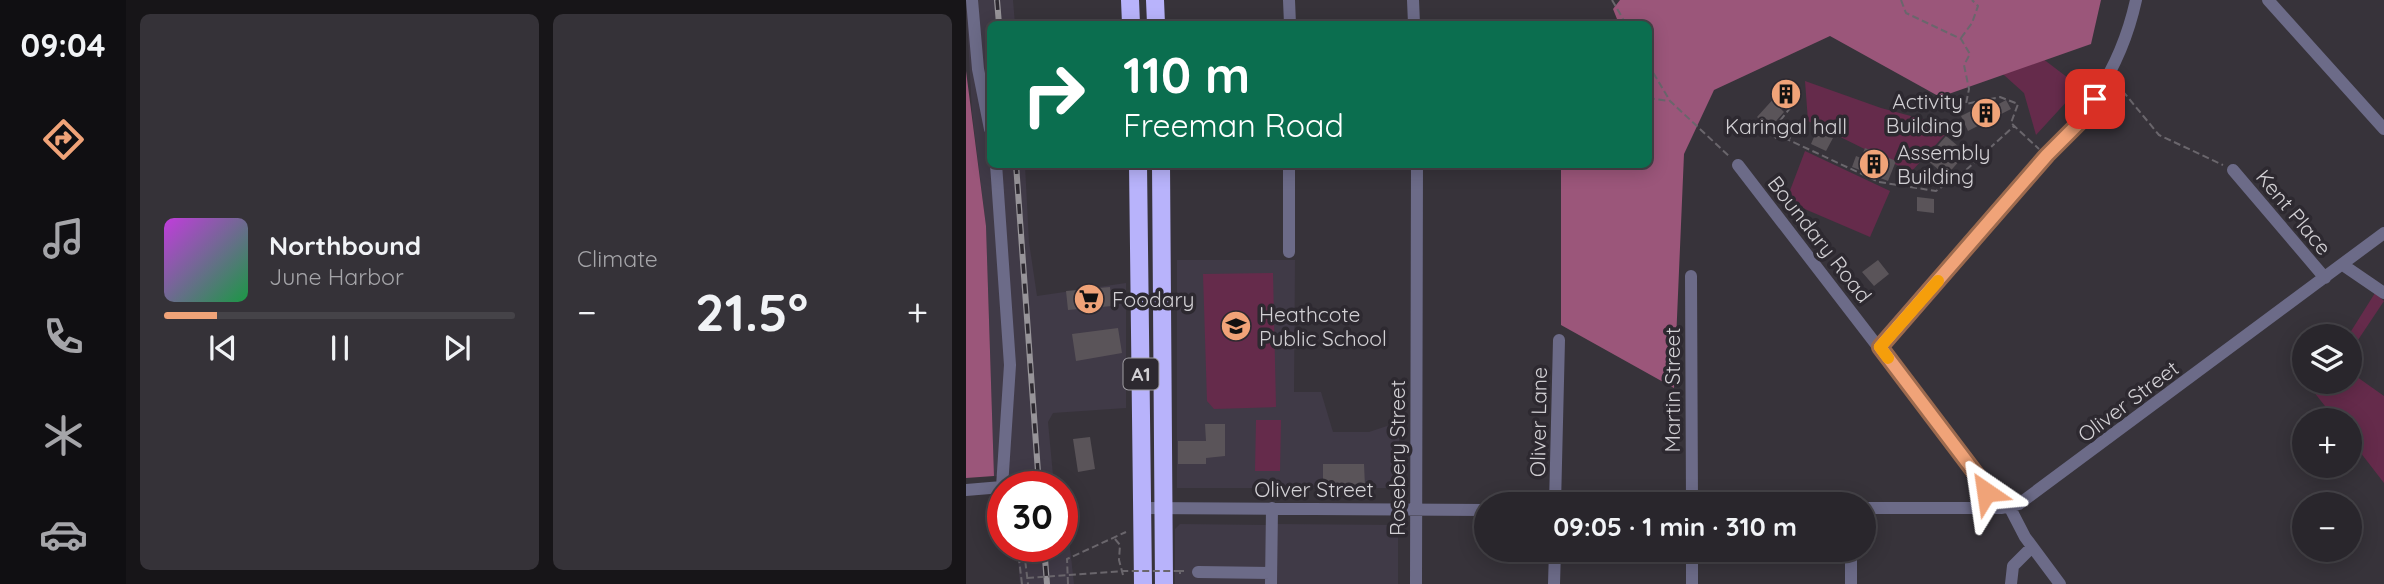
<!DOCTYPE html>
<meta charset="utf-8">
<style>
body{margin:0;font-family:Quicksand,sans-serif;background:#353238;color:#f1f3f6;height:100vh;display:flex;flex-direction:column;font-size:26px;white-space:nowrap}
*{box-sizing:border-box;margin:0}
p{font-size:23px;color:#a5a5a9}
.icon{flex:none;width:38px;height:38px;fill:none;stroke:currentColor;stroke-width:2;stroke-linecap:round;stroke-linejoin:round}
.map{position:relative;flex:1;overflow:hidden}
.sheet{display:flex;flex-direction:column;gap:14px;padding:14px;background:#171518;width:840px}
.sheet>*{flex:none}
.top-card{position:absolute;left:21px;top:21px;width:665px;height:147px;border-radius:10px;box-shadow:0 4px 18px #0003,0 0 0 2px #454348;background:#0b6e4f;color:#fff;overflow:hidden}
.controls{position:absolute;left:1326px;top:324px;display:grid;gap:14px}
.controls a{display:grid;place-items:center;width:70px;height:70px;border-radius:50%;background:#29262c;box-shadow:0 4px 18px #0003,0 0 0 2px #454348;font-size:35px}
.speed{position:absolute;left:21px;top:471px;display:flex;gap:14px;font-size:35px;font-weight:700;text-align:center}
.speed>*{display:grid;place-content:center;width:91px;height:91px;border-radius:50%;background:#29262c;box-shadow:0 4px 18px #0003,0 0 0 2px #454348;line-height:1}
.speed .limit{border:10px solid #d22;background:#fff;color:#111}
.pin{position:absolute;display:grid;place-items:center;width:60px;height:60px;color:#fff;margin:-30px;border-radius:14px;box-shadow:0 4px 10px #0006}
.me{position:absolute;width:77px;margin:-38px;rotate:328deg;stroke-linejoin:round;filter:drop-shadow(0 0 5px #0008)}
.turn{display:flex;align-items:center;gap:24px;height:147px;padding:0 21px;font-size:32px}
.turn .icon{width:91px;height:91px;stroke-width:2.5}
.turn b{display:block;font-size:49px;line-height:60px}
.big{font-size:52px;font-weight:800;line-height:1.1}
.sheet .widget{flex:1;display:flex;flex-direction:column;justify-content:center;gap:10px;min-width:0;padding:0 24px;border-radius:10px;background:#353238}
.song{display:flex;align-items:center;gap:21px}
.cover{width:84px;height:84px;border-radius:10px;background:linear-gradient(135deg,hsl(290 70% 55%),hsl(140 70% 35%))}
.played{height:7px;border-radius:4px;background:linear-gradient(90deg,#f0a378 15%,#454348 15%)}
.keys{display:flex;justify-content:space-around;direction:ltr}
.heat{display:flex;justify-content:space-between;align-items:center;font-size:38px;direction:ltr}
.sheet .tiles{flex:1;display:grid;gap:14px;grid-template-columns:repeat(2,1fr)}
.trip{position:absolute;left:508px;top:492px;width:402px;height:70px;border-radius:35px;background:#29262c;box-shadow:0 4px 18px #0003,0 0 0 2px #454348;font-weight:800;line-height:70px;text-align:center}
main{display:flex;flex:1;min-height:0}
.tabs{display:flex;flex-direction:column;width:126px;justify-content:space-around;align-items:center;background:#100f12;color:#a5a5a9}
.tabs .icon{width:49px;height:49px}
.tabs .selected{color:#f0a378}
.tabs b{font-size:32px;color:#f1f3f6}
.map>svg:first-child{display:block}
</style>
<main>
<nav class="tabs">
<b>09:04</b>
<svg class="icon selected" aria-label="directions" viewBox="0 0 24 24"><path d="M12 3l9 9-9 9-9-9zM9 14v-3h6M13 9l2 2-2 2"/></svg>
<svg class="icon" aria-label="music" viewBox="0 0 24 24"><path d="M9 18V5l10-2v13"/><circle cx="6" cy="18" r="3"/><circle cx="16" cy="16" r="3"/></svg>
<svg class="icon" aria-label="phone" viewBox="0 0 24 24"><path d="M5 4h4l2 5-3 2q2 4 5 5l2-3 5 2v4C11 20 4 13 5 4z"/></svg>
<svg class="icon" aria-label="climate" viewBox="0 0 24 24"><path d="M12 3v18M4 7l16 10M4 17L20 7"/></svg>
<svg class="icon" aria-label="car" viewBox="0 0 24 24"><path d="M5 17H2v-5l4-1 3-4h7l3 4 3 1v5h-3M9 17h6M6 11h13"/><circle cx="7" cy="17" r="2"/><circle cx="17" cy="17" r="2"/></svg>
</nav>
<section class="sheet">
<div class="tiles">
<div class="widget">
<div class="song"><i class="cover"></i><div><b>Northbound</b><p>June Harbor</p></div></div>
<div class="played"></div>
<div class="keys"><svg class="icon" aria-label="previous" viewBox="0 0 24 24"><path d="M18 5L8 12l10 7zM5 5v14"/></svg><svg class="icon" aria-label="pause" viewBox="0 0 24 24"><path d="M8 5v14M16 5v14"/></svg><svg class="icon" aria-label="next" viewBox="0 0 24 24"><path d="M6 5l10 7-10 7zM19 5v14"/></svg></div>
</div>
<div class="widget"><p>Climate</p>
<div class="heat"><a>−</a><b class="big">21.5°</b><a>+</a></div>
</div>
</div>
</section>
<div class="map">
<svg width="1418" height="584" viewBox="0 0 1418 584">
<rect width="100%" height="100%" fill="#37333a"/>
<path fill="#403a47" d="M0 0H47L49 24H24V164L59 165 63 242 71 296 160 283V408L87 413 82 422 88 486H51L50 480 28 476 20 226 6 113Z
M211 260H329L328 392H355L367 432H403L433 422V488H211Z
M214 524 301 525 300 584H209V529Z
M310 524 432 525V584H310Z
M102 530 108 584H54L51 546H96V531Z"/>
<path fill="#652b4b" d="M1064 49 1114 87 1070 135 1058 93 1019 58Z
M839 81 915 108 986 127 945 172 842 121Z
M839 151 924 191 904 237 820 201Z
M307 273 310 407 248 409 241 401 237 274Z
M1409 293 1418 301 1384 352 1382 336Z
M1384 372 1418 396V483L1384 439V420H1370L1340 382H1384Z
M290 420H315L314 471H289Z"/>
<path fill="#9b567a" d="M654 0H1135L1125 44 974 97 864 36 748 90 718 154 708 388 595 325V165L682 164V24H653L647 9Z
M0 71 20 226 28 476 0 478Z"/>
<path fill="#5a5459" d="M827 81 833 101 812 106 818 112 803 129 791 117 810 96 806 88Z
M1029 99 1031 105 1040 100 1045 109 1002 131 995 116Z
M851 130 867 138 860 151 845 144Z
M980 136 992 146 987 152 995 159 980 176 960 159Z
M899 148 930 161 922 181 886 167 890 156 895 158Z
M951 197 968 199V213L951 211Z
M912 260 923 274 908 286 896 272Z
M144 287 146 306 102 310 100 291Z
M152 328 156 353 110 361 106 334Z
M239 424H259V456L240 458V464H212V441H240Z
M124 437 129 469 112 472 107 439Z
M357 464H398L399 486 357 487Z"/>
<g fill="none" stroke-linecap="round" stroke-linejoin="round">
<path stroke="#6a666c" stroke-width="2" stroke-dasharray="7 3.5" stroke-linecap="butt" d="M646 0 660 24
M935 0 940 13 995 39 1004 54 998 65 1003 89 1000 104 1034 97 1052 104 1045 123 1073 149
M995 38 1006 23 1012 6 1006 0
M682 64 704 101 764 157
M1150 83 1193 135 1257 165
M682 98 702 101
M825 107 809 127 824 138 812 135 913 182 970 191 1000 170 1048 126
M809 127 804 133 810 138 812 136
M149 539 154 545 153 560 157 575
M58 551 62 584
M214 574V571H221
M56 584 52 551 69 550
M102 584 101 559 160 532"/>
<path stroke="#6c6b88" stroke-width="12" d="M6 0 12 69 24 129
M323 0 324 24
M447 0 448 24
M1302 0 1418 129
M772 165 1013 478 1020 492 1022 509
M1267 170 1359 278
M323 252V164
M1377 265 1418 293
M725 276 726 504
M914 347C957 298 1000 248 1043 198 1102 131 1150 91 1170 0
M0 490 36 487 44 365 30 164
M589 504 593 340
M176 508 520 510
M898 508H1036L1053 504 1418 233
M1044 508 1059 537 1094 584
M232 572 305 573
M305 584 306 508
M450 584 451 164
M588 584 589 550
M726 584V550
M885 584V550
M1045 584 1047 566 1066 547"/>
<path stroke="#b8b3fb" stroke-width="18" d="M164 0 165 24
M189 0 190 24
M172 164 177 584
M195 164 198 584"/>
<g stroke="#979499" stroke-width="6">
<path id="rail" d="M31 0 33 24
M50 164 73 486
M78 546 81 584"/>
</g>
<use href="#rail" stroke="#2d2930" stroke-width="3.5" stroke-dasharray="10" stroke-linecap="butt"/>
<path stroke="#6a666c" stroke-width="2" stroke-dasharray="7 3.5" stroke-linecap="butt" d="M61 578 157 571H214"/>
</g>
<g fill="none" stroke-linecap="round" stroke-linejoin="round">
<g stroke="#9c6a4e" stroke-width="18">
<path id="route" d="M1020 492 1013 478 914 347 1081 155 1114 122 1129 99"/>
</g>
<use href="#route" stroke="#f0a378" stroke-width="12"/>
<path stroke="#f59e0b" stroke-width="12" d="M922 358 914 347 972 281"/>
</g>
<defs>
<g id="building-disc" transform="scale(1.575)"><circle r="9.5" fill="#f0a378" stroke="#2d2930"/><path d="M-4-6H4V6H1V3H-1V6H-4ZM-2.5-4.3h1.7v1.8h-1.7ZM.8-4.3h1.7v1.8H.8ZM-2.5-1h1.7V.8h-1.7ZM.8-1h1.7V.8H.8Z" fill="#111"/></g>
<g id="supermarket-disc" transform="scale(1.575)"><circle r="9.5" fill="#f0a378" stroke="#2d2930"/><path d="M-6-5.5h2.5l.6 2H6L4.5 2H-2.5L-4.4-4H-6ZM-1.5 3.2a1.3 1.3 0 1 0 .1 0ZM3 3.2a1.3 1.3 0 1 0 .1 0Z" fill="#111"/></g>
<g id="school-disc" transform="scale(1.575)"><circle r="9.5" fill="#f0a378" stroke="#2d2930"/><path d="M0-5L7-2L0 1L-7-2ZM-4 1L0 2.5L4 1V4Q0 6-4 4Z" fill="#111"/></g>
</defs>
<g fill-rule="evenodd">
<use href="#building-disc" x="820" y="94"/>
<use href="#building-disc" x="1020" y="113"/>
<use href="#building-disc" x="908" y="164"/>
<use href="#supermarket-disc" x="123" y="299"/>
<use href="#school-disc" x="270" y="326"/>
</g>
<g text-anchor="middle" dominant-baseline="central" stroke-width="7" stroke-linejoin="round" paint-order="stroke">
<rect fill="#2d2930" stroke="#a09ea3" stroke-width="2" x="157.5" y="358.5" width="35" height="31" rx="5"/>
<g font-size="19" font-weight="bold" fill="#d2d0d4">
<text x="175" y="374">A1</text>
</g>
<g font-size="21" fill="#d2d0d4" stroke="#2d2930" text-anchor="start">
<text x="997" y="101" text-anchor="end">Activity<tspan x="997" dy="24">Building</tspan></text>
<text x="820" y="126" text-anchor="middle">Karingal hall</text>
<text x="931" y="152">Assembly<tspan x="931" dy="24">Building</tspan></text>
<text x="146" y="299">Foodary</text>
<text x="293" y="314">Heathcote<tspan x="293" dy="24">Public School</tspan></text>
</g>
<g font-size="21" fill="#d2d0d4" stroke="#2d2930">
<text transform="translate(1328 212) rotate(50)">Kent Place</text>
<text transform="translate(854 239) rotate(52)">Boundary Road</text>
<text transform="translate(706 390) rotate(-90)">Martin Street</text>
<text transform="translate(1162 401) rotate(-37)">Oliver Street</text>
<text transform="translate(572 422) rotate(-89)">Oliver Lane</text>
<text transform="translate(431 458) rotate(-90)">Rosebery Street</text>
<text x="348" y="489">Oliver Street</text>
</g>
</g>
</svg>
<div class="controls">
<a><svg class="icon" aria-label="layers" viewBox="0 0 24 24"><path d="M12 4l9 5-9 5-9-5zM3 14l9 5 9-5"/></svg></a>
<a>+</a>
<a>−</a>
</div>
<div class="speed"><div class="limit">30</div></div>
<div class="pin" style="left:1129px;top:99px;background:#d93025"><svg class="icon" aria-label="arrive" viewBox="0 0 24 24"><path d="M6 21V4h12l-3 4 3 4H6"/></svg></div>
<svg class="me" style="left:1020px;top:492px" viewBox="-20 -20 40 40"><path d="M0-17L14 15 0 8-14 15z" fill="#f0a378" stroke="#fff" stroke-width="4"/></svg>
<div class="trip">09:05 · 1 min · 310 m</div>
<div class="top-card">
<div class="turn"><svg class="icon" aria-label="right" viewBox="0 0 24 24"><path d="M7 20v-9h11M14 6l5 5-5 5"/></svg><div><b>110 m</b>Freeman Road</div></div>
</div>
</div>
</main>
